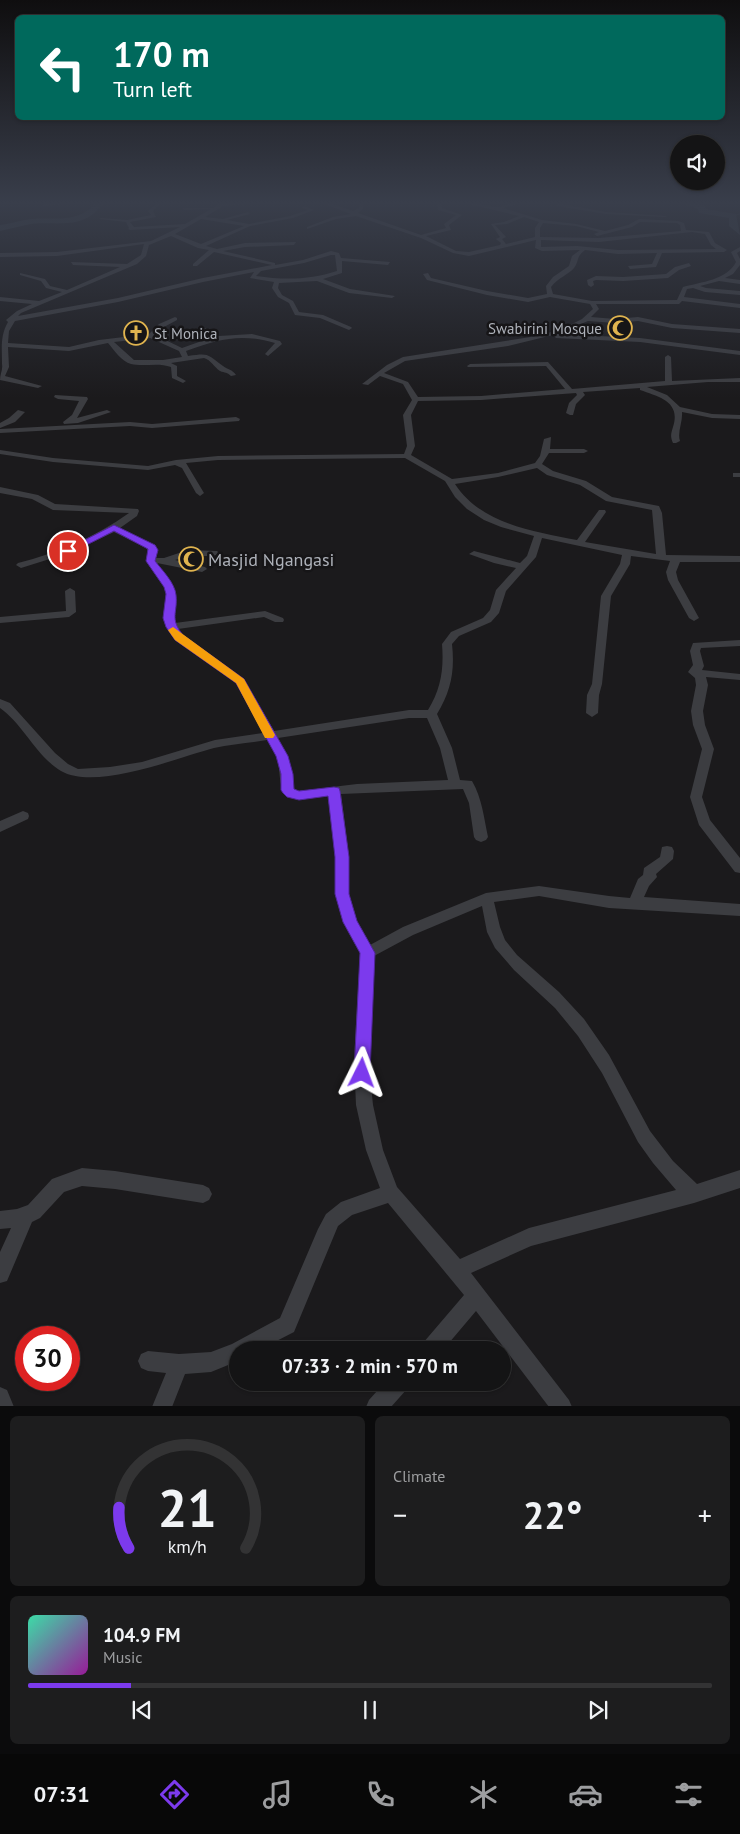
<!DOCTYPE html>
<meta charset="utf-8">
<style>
body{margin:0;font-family:"PT Sans",sans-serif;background:#1d1d1e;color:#f1f3f6;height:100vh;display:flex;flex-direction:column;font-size:19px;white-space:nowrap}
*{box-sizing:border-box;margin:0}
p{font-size:16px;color:#9d9ea0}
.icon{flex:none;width:28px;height:28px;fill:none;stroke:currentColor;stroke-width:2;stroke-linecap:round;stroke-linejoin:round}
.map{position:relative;height:1406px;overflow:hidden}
.details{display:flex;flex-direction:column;gap:10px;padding:10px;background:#0b0b0c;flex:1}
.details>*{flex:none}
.banner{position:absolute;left:15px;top:15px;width:710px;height:105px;border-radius:8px;box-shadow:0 1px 4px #0004,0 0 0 1px #333334;background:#00695c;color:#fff;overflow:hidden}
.tools{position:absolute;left:670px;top:135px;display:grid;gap:10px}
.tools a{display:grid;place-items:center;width:55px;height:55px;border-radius:50%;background:#141415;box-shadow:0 1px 4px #0004,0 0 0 1px #333334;font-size:25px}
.speed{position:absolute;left:15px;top:1326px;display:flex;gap:10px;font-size:25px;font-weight:700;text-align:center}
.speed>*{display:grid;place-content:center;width:65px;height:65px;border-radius:50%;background:#141415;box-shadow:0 1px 4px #0004,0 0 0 1px #333334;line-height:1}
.speed .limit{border:8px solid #d22;background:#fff;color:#111}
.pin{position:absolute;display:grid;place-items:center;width:42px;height:42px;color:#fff;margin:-21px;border:2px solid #fff;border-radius:50%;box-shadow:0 1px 5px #0007}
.me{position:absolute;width:55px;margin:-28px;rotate:3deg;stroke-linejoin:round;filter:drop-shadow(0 0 4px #0008)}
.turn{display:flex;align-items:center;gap:18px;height:105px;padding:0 15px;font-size:22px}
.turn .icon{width:65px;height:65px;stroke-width:2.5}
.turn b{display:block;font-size:35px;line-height:42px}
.big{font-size:38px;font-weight:700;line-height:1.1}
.details .card{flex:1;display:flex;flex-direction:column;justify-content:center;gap:8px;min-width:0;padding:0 18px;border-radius:8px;background:#1d1d1e}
.details .dial{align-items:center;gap:0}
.dial svg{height:130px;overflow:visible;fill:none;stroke:#333334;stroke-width:7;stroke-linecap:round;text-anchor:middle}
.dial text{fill:#f1f3f6;stroke:none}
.song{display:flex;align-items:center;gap:15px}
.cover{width:60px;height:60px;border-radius:8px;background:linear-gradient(135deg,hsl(160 70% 55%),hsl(300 70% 35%))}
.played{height:5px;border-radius:2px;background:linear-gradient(90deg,#7c3aed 15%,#333334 15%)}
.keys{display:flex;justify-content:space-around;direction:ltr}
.heat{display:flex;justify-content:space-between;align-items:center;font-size:28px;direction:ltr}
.details .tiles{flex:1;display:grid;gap:10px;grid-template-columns:1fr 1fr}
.card:last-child{grid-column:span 2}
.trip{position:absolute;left:229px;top:1341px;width:282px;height:50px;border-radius:25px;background:#141415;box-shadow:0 1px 4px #0004,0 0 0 1px #333334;font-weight:700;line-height:50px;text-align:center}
.tabs{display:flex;height:80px;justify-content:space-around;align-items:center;background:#080808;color:#9d9ea0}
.tabs .icon{width:35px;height:35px}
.tabs .selected{color:#7c3aed}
.tabs b{font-size:22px;color:#f1f3f6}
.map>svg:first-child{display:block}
</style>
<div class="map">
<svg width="740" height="1407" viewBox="0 0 740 1407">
<rect width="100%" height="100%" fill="#1b1a1c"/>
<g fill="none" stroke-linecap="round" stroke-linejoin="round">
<path stroke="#32393f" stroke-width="1" d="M733 216 740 214"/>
<path fill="#32393f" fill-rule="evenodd" d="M97 201H105C84 231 62 221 31 224 20 226 10 229 0 231V225C10 224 21 220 31 219 56 217 80 224 97 201Z
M678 201H690L705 206 706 209 736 214 740 235 729 226V218L699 213 698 209Z"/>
<path fill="#3c3d41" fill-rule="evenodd" d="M46 201H51L49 203 86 202 43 206Z
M222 201H226L225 203 276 201 223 206 205 217 223 219 248 212 250 214 227 220 249 224 290 216 308 210 302 208 304 206 314 210 293 218 250 226 206 246 217 249 245 243 296 242 294 245 245 247 223 251 275 263V265L303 260 331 251 339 253 341 258 390 262 388 265 342 261V273L323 279 350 289 395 296 392 298 349 293 317 281 279 283 278 288 282 295 293 301 299 312 323 315 351 327 352 328 349 330 320 318 295 315 289 303 278 297 272 288 274 282 250 278 254 272 203 282 118 302 15 321 9 331 8 343 69 347 99 340 149 334 159 324 175 317 177 318V320L164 327 155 335 182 348 213 337 203 331 202 330 205 328 219 336 252 334 280 341 282 344 268 356 265 354 275 343C241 333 219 339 186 351L188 356C210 353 206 354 223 366 228 370 232 369 236 375L231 376C227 372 225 373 220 371 214 367 211 360 204 358L171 363 177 366V376L186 381 183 383 172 378 171 367C158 362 144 367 131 364 122 362 114 350 108 343L69 351 8 347 9 367 5 376 42 386 38 388 0 380C0 374 3 370 2 364 2 348 0 336 8 322L6 320 17 311 32 304 0 301V297L39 301 62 292 46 288 41 281 20 275V273L45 279 50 286 67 290 120 267 73 265 71 262 127 264 141 255 144 244 57 256 0 257V253L57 252 151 241 180 227 130 230 128 229 129 228 126 222 99 219 101 218 127 220 151 215 148 211 157 203 159 204 153 211 156 217 130 222 134 227 185 224 211 209 184 210 182 208H214ZM201 219 244 226 201 244 175 234ZM171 236 198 248 209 250 193 264V266H197L214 252 272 265 203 278 118 298 18 316 21 313 137 264 146 256 149 245ZM331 255H335L337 271C310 280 284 280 256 276L261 271 304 263ZM150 338 179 351 182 357 163 360H134L114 342Z
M316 201H323L353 211 359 208 360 201H364L363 209 358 213 421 235 446 228 444 224 456 215 438 210 437 201H441L442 208 462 215 449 225 451 230 426 236 456 251 469 252 500 245 501 243 496 239 500 237 491 224 504 222 519 216 456 201 498 207 521 201H529L503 208 542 220 576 224 605 231 628 225 639 219 678 221 684 223 686 230 709 232 715 243 727 250 724 252 662 253 656 267 630 269 628 266 652 264 657 253 618 254 585 250C575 258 580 260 574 268 569 274 558 278 551 287L553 294 592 301 677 300 683 287C701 282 727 280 736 262L731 252 740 247V251L737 253 740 259V265L733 274 725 278 740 280V284L719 281 700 286 706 288 740 291V295L705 292 693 288 687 289 684 297 740 304V308L682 301 679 304H596L599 309 591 317 615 319 638 317 672 324 740 329V333L672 328 638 321 615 323 588 321 557 334 640 338 740 351V355L640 342 556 338 553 335 508 346 405 361 384 373 408 382 418 397 481 396 565 389 546 366 468 367 467 366 470 364 548 362 572 389 665 381V357L668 355 671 357 672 381 740 378V382H708L647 387 667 395 680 407 712 414 740 415V419L712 418 682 412C683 422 677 432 680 441L676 443H673C670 436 671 434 673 427 681 402 660 397 640 390V388L583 392 585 395 576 404 573 415H570L566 413 569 403 577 395 576 393 481 400 418 401 411 415 415 446 411 455 452 479 498 473 535 463 540 456 544 439 551 437 550 449H584L588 451 584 453H549L542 464 553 471 586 481 612 497 659 506 662 513 666 555 740 556V562H680L676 572 678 580 699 618 694 621 689 618 668 580 666 572 670 561 631 556 630 564 611 596 602 684 599 695 598 713 592 717 586 713 587 695 592 684 601 596 620 564 622 555 542 538 536 557 506 591 499 613 491 622 459 636 452 644C455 671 451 691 437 714L452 748 460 780 472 781C482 798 484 818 488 837L486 840 481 842 476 840 474 837 469 803 463 789 341 794 349 857V894L357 921 370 945 403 927 486 893 539 886 609 896 630 898 638 879 643 875 644 868 660 857 662 847 667 846 672 847 674 851 673 859 656 874 657 877 649 886 644 897 740 904V916L609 908 539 896 494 902 500 927 505 940 517 955 559 992 584 1019 609 1055 650 1131 673 1161 697 1184 740 1170V1188L694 1203 531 1246 471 1273 569 1400 572 1407H549L476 1311 443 1350H420L423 1343 464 1295 388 1203 352 1215 338 1226 294 1332 259 1350H238V1361L211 1372 185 1374 172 1407H152L166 1373 148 1371 141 1368 138 1361 141 1354 148 1351 179 1354 211 1352 232 1344 280 1318 318 1229 326 1214 341 1202 380 1188 366 1150 356 1105 354 1060 360 953 343 922 335 894V857L328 796 299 799 287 797C278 789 281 771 277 758 275 752 270 746 267 740 250 743 231 744 214 748 176 758 96 791 61 771 36 756 23 724 0 708V699L10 703 55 753 68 764 78 769 110 767 142 762 215 740 263 733 236 683 175 640 166 627 163 618 166 594 164 587 146 561 148 551 146 548 114 532 72 552 21 568 16 565 18 563C58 553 95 537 129 513L53 510 32 499 0 493V487L38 495 55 504 138 509 139 511 137 516 120 528 152 544 158 550 156 558H164L188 550 217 551 219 553 214 556H189L175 560 205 567 207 569 202 572 157 563C163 572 175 584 176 595 176 605 172 614 175 623L265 611 283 618 284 620 283 622H275L264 617 178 629 183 636 244 679 274 731 409 710H428C441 689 444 669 442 644L451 632 483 618 490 610 496 590 516 568 494 563 469 554 474 551 520 563 527 556 534 536 501 527 484 520 467 509 455 497 445 481 405 458 218 460 186 463 204 493 200 496 196 493 182 468 175 465 148 470 53 462 0 454V450L53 458 148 466 176 460 218 456 404 454 407 446 403 415 412 400 403 384 380 376 368 385 362 384 387 365 403 357 537 336 562 329 582 319 593 309 590 304 550 297 528 302 487 295 427 280 423 274 428 273 431 278 487 291 528 298 547 294 546 286 553 277 569 266 572 256 580 250 542 251 535 248 536 240 469 256 453 253 421 238 356 216 336 219 307 229V227L333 217 351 214ZM524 217 539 222 535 228V237L506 244 502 239 506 237 495 225 507 224ZM640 222 677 223 680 225 681 231 599 238 540 237V228L543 223 576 226 599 232 594 234 597 236 632 227ZM692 232 705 234 711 245 716 249 618 250 577 246 541 247V240L599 242ZM537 468 547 475 580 485 606 501 652 510 656 554 585 542 606 512 605 510H599L577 540C533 531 481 524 455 484L498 477ZM409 718H427L440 748 448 780 357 784 299 791 293 789C293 769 287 755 278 738ZM482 906 487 932 495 948 514 970 555 1008 578 1036 602 1073 638 1142 653 1163 676 1190 529 1228 460 1259 397 1187 383 1150 373 1105 370 1075 374 956 413 935Z
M555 201H560L562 204 606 212 667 216 665 217 606 214 557 206Z
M689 263 691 266 679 270 668 278 623 281 596 280 593 281 594 285 591 287 588 285 587 280 596 276 623 277 666 274 675 267Z
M55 395 87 397 88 399 77 418 107 410 111 412 78 423 64 424 63 422 72 415 79 401 58 399 54 397Z
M18 410 25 412 15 422 0 428V423L9 418Z
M236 417 240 419 239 421 152 428 130 426 0 433V429L130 422 152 424Z
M733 473H740V477H733Z
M70 588 75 591 76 612 69 617 0 623V617L66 611 65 591Z
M740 640V646L701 648 700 651 704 666 702 670 740 674V680L706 677 708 685 703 711 705 725 714 749 702 797 710 820 740 858V873L735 872 699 825 690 797 702 749 693 725 691 711 696 685 695 678 688 672 693 665 690 651 693 643Z
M23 811 28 813 29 816 28 819 0 832V821Z
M82 1168 115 1171 203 1185 209 1188 212 1194 209 1200 203 1203 115 1189 82 1186 64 1192 40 1218 32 1222 7 1281 0 1283V1252L11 1228 0 1229V1211L17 1209 28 1205 52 1179Z
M385 1382H410L407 1389 391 1407H366L369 1400Z
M0 1387 7 1390 14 1407H0Z"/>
</g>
<linearGradient id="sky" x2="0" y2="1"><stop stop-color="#0f0e0f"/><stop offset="0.51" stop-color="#393e4b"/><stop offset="1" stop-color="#393e4b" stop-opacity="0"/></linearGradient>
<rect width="740" height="398" fill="url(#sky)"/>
<path fill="#7c3aed" stroke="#51269a" d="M114 525 155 545 158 550 155 561C162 570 175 583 176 595 178 613 169 618 183 635L244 679 288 756 293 774 294 789 299 791 334 787 339 788 340 791 349 857V894L357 921 375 953 370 1073 368 1079 362 1081 356 1079 354 1073 360 953 343 922 335 894V857L328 796 299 800 287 797 283 793 281 790V774L276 756 236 683 175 640 166 627 163 618 166 594 164 587 146 561 148 549 114 531 71 553 68 554 63 551Z"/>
<path fill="#f59e0b" d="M173 627 244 679 275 735 273 738H265L236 683 175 640 168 630Z"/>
<defs>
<g id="mosque-ring" transform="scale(1.25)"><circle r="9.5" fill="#161517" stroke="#e0b44f" stroke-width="1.5"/><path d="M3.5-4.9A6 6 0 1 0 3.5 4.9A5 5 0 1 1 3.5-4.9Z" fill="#e0b44f"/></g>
<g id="church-ring" transform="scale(1.25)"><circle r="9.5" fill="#161517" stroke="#e0b44f" stroke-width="1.5"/><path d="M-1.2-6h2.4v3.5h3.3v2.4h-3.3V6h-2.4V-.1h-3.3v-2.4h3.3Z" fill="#e0b44f"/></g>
</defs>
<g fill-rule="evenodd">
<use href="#mosque-ring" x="620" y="328"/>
<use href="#church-ring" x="136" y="333"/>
<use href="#mosque-ring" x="191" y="559"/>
</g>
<g text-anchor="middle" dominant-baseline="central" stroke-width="5" stroke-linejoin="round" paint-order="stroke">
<g font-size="15" fill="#aeb2ba" stroke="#161517" text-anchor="end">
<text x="602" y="328">Swabirini Mosque</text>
<text x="154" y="333" text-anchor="start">St Monica</text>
</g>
<g font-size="18" fill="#aeb2ba" stroke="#161517" text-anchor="start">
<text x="208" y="559">Masjid Ngangasi</text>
</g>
</g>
</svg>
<div class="tools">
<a><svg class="icon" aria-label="sound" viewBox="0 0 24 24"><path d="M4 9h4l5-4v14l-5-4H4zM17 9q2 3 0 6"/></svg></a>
</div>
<div class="speed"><div class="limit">30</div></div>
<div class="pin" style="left:68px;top:551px;background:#d93025"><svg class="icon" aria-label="arrive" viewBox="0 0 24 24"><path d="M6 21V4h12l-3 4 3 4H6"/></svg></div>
<svg class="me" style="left:362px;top:1073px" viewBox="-20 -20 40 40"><path d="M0-17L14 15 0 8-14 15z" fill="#7c3aed" stroke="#fff" stroke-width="4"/></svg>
<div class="trip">07:33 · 2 min · 570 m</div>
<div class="banner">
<div class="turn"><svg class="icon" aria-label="left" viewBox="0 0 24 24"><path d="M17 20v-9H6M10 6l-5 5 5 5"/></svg><div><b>170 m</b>Turn left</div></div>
</div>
</div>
<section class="details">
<div class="tiles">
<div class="card dial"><svg viewBox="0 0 100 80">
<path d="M14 69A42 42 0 1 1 86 69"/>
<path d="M14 69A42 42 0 0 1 8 44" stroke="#7c3aed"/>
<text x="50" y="56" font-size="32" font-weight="700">21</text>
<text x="50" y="72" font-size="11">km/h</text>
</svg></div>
<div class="card"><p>Climate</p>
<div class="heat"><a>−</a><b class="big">22°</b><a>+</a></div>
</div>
<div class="card">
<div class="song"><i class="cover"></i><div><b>104.9 FM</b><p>Music</p></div></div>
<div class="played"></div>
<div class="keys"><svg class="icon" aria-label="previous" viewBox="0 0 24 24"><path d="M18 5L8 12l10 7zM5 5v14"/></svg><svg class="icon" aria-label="pause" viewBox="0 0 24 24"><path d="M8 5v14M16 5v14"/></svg><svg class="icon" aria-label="next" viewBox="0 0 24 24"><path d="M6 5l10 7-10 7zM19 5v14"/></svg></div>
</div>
</div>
</section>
<nav class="tabs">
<b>07:31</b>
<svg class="icon selected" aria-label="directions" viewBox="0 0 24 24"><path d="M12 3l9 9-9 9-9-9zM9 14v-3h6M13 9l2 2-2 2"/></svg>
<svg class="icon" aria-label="music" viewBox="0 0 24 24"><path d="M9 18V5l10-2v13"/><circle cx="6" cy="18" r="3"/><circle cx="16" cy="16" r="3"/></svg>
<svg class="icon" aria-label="phone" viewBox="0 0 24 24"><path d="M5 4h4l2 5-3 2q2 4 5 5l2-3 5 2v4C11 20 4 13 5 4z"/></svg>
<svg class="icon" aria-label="climate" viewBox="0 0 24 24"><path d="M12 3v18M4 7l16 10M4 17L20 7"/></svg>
<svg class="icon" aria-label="car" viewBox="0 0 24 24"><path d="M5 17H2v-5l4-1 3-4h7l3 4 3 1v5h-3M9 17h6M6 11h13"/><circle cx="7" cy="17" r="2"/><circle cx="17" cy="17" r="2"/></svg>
<svg class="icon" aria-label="filters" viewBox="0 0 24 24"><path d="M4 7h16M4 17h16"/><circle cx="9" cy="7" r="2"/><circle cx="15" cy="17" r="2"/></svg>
</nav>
